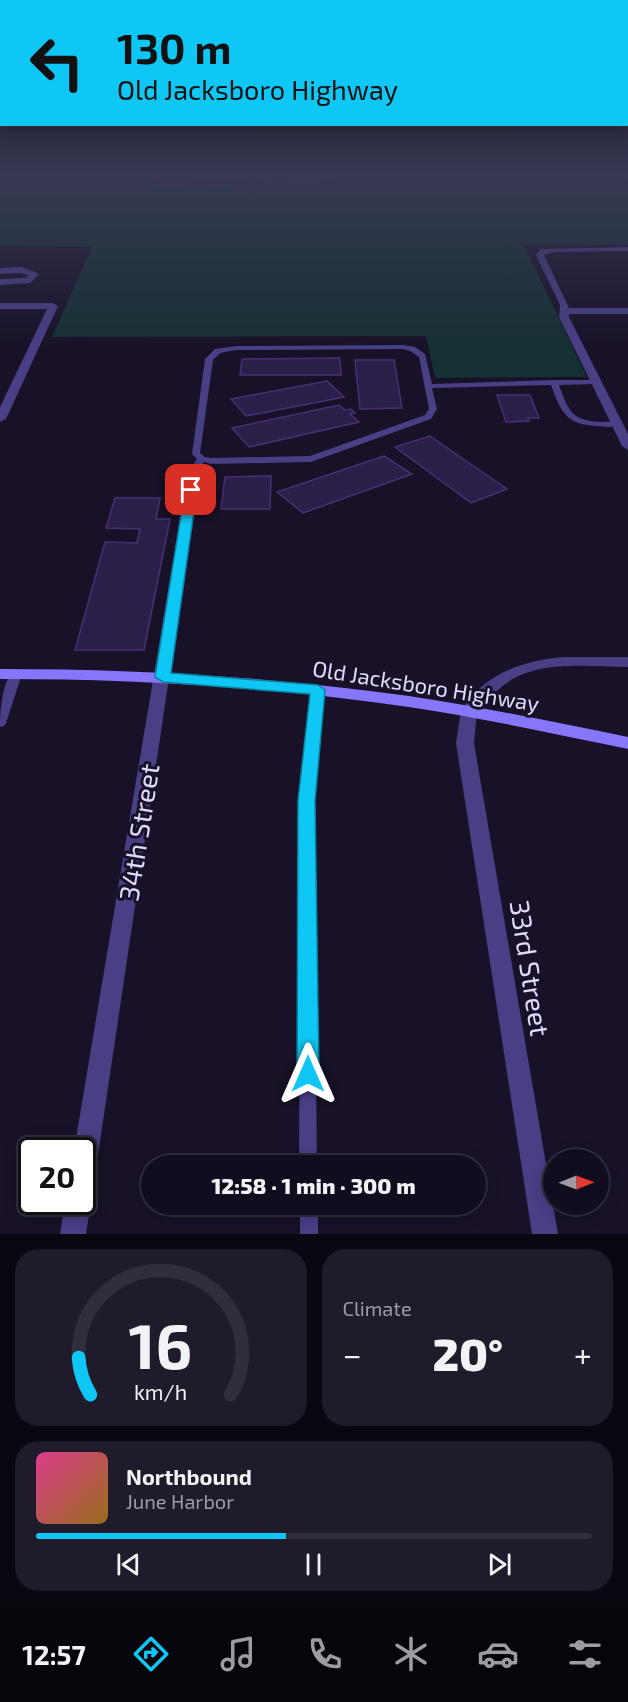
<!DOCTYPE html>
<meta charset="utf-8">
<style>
body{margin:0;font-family:"Exo 2",sans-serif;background:#1f1b2b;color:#f1f3f6;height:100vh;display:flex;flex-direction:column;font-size:22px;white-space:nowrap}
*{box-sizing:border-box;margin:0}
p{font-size:20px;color:#9c9ca4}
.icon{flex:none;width:33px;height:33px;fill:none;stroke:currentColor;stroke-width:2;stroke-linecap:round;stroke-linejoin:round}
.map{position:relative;height:1234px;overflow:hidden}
.panel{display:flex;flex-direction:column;gap:15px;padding:15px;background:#0a0710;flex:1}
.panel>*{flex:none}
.hud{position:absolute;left:0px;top:0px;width:628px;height:126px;box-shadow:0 3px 15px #0003,0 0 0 2px #312d3c;background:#0fc7f5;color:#111;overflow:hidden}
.needle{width:39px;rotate:89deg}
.fabs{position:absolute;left:543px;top:1149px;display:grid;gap:12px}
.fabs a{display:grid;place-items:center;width:66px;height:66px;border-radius:50%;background:#120d1e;box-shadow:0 3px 15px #0003,0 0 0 2px #312d3c;font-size:30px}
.speed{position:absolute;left:18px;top:1137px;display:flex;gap:12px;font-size:30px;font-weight:700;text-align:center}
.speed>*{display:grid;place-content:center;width:78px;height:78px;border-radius:50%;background:#120d1e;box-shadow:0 3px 15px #0003,0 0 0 2px #312d3c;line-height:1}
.speed .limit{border:3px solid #111;border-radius:9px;background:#fff;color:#111}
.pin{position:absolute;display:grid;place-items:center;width:51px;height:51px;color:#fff;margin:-26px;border-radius:12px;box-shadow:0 3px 9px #0006}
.me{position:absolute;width:66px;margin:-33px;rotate:0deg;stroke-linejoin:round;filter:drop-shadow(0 0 4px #0008)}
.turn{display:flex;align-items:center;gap:21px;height:126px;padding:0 18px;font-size:27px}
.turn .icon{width:78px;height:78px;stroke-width:2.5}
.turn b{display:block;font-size:42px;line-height:51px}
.big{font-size:45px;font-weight:800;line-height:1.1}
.panel .tile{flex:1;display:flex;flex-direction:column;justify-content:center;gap:9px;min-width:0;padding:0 21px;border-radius:24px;background:#1f1b2b}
.panel .dial{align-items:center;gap:0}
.dial svg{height:156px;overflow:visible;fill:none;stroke:#312d3c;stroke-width:7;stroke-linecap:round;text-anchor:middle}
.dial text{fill:#f1f3f6;stroke:none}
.song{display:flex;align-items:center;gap:18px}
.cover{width:72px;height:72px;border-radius:9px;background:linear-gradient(135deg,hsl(330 70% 55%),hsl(40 70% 35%))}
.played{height:6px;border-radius:3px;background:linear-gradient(90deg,#0fc7f5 45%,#312d3c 45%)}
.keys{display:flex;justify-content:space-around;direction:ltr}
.heat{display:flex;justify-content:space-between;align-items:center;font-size:33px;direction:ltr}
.panel .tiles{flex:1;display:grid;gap:15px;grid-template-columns:1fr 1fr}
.tile:last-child{grid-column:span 2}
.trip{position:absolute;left:141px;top:1155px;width:345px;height:60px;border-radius:30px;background:#120d1e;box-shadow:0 3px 15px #0003,0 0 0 2px #312d3c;font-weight:800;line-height:60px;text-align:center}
.tab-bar{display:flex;height:96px;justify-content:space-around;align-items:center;background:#07050c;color:#9c9ca4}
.tab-bar .icon{width:42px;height:42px}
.tab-bar .on{color:#0fc7f5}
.tab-bar b{font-size:27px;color:#f1f3f6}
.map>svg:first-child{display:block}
</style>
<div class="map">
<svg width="628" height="1234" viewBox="0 0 628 1234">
<rect width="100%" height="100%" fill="#181128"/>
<path fill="#153032" d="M0 176H628V245H524L587 377 435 378 426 336 52 337 92 247 0 246Z"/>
<path fill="#2b1e48" stroke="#453173" stroke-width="1.5" d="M149 177 162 176 249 177 248 185 146 186Z
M340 358 341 375H240L242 359Z
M355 360H394L402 408 360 409Z
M327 381 344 397 246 416 231 399Z
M497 395H530L539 418H528L529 421 506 422Z
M339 405 345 410 351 409 355 413 350 414 359 422 249 447 232 428Z
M430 436 507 489 471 503 395 447Z
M384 456 412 474 303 513 277 492Z
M271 476 270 509H221L225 477Z
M115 498H160L156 519H170L144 650H75L105 542 137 543 140 529 106 528Z"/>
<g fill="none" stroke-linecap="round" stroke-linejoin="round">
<path fill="#483f85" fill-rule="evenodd" d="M258 176C265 176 271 181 280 181 299 181 318 176 337 176 313 184 283 186 258 180Z
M403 345 415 347 425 354 432 384 554 380H599L600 382 596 384 559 385C569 412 572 421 602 422 609 422 615 421 621 424 615 428 605 427 598 426 566 425 561 412 551 385L432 388 437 409 431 419 311 462 211 464 204 462 198 469 195 490 191 493 187 490 190 469 197 459 192 454 205 359 215 349 236 346ZM403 349 410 351 419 357 429 409 425 415 310 456 211 458 205 457 200 453 213 360 220 353 236 350Z
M16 670 22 674 6 723 4 726 0 727C0 713 2 676 16 670Z
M318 686 324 690 313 801 317 1166H299L301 801 312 690Z
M300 1204H318V1234H300Z"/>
<path fill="#483f85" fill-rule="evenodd" d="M628 247V251L554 252 544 255 569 308H628V314H569V317L628 434V450L622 446 559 317 560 305 536 255 541 249Z
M22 267 39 274 30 283 0 285V279L25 278 29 275 21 273 0 274V268Z
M0 303H53L58 306 6 419 0 422V407L47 309H0Z
M191 486 197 490 95 1175 91 1184 82 1187V1150H74L185 490Z
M469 705 475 707 477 711 474 743 558 1234H532L456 743 461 711 463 707Z
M82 1191 87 1193 91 1202 86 1234H60L65 1202H82Z"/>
<path fill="#483f85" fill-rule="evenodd" d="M563 657H628V667C589 667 537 659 504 685 493 693 485 705 475 715H463L461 711C484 674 521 661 563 657Z"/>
<path fill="#8676f9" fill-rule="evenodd" d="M0 669C137 669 273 677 409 696 482 707 555 722 628 737V749C555 734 482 718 409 707 273 687 137 679 0 679Z"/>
</g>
<linearGradient id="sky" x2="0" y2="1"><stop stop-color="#0d0916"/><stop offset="0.5" stop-color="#373853"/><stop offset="1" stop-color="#373853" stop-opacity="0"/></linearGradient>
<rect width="628" height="349" fill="url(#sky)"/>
<path fill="#0fc7f5" stroke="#0a819f" stroke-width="1.5" d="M191 486 197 490 171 673 318 685 325 690 315 801 319 1074 315 1081 308 1084 300 1081 297 1074 298 801 310 694 163 682 155 677 185 490Z"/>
<g text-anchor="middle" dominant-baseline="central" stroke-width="6" stroke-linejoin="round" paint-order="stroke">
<g font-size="22" fill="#e2dafd" stroke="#181128">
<text transform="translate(426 685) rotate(9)">Old Jacksboro Highway</text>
</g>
<g font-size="27" fill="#e2dafd" stroke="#181128">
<text transform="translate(138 832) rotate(-81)">34th Street</text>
<text transform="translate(531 968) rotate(81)">33rd Street</text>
</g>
</g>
</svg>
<div class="fabs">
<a><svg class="needle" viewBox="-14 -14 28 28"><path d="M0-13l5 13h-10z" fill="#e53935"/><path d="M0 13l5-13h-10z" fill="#9c9ca4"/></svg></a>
</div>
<div class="speed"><div class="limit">20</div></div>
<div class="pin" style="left:191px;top:490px;background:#d93025"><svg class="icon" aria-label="arrive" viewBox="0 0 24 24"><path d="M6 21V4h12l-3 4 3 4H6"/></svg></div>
<svg class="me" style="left:308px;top:1074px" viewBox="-20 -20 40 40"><path d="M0-17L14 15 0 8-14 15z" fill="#0fc7f5" stroke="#fff" stroke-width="4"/></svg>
<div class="trip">12:58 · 1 min · 300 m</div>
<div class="hud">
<div class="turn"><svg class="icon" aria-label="left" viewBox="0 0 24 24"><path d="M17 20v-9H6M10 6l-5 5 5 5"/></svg><div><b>130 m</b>Old Jacksboro Highway</div></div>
</div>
</div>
<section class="panel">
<div class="tiles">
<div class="tile dial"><svg viewBox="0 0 100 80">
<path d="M14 69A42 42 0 1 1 86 69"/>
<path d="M14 69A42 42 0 0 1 8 50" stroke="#0fc7f5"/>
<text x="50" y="56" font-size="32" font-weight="700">16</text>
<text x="50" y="72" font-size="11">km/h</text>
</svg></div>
<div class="tile"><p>Climate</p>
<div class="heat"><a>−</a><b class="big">20°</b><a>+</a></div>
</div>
<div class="tile">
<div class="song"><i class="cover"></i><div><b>Northbound</b><p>June Harbor</p></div></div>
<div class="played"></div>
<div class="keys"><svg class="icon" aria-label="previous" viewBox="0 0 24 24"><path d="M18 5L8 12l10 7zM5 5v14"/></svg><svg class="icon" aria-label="pause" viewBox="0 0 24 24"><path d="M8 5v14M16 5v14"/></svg><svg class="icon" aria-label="next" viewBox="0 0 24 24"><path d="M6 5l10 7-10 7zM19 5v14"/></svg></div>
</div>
</div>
</section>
<nav class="tab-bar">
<b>12:57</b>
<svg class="icon on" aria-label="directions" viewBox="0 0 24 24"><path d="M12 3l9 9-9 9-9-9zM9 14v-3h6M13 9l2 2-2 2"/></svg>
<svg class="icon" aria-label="music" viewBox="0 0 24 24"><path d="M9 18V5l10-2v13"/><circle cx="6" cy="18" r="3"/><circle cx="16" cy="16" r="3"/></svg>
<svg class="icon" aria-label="phone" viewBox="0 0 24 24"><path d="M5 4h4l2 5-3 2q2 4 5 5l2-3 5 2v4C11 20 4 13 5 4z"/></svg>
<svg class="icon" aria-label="climate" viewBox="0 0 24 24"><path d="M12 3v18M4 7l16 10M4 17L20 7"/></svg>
<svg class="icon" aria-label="car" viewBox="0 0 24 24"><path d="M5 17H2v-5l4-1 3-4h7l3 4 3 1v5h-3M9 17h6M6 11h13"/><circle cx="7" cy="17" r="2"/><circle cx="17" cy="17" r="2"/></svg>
<svg class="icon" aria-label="filters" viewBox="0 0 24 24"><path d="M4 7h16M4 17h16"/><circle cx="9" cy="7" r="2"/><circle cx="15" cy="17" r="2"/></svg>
</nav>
